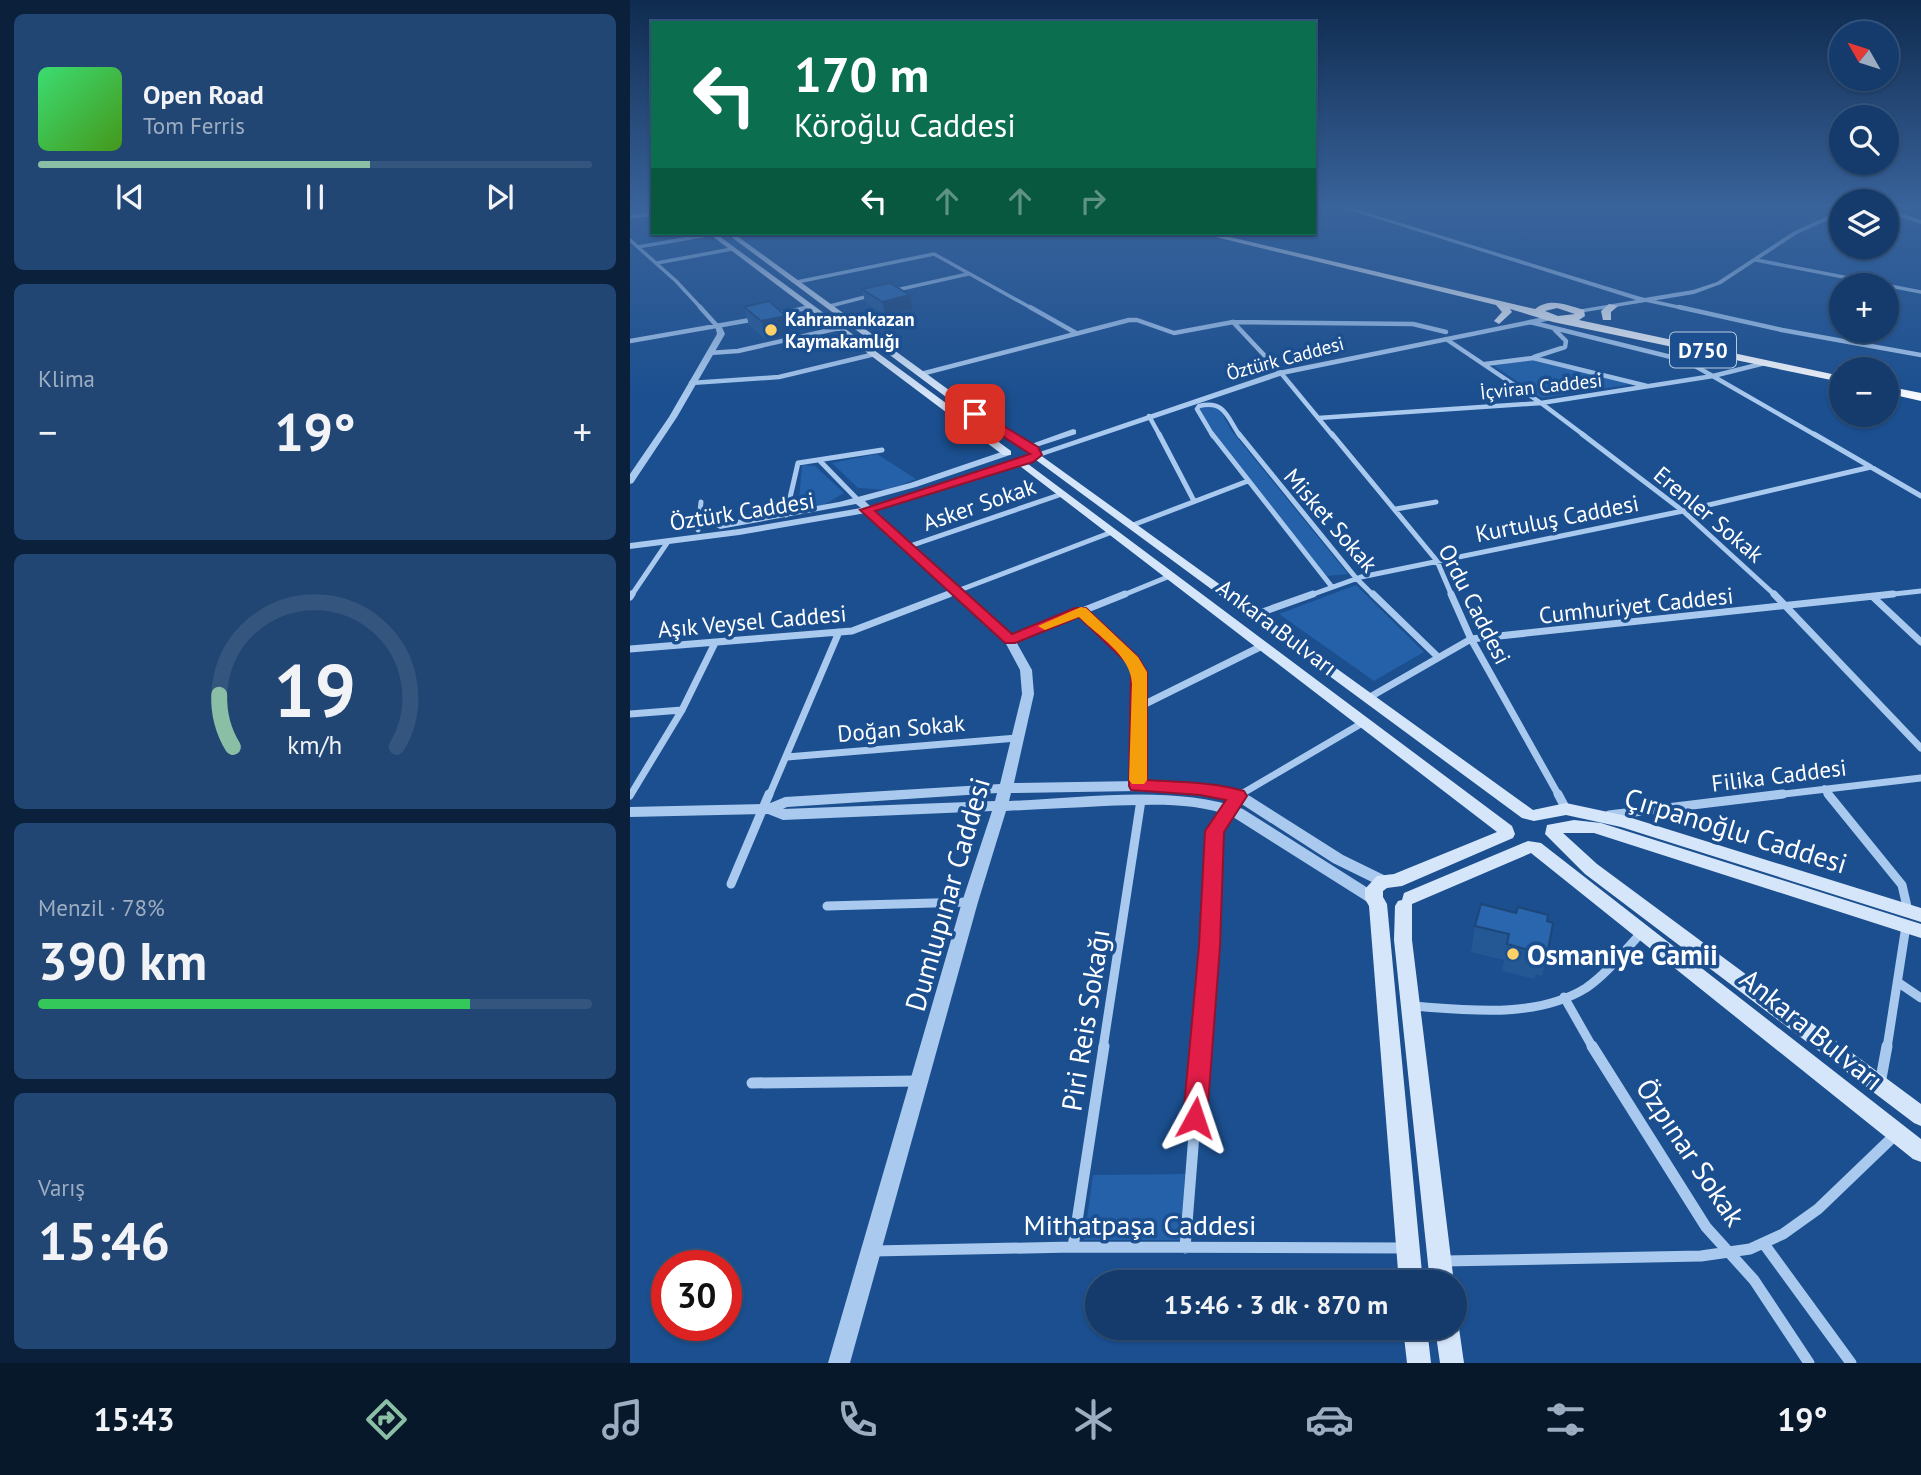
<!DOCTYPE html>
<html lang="tr">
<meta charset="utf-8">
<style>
body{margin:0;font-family:"PT Sans",sans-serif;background:#214673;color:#f1f3f6;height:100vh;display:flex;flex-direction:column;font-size:26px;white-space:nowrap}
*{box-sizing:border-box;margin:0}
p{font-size:23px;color:#9dadc1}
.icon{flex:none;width:38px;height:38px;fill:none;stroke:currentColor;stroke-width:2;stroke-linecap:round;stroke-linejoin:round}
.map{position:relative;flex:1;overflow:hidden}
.panel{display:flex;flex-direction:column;gap:14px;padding:14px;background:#0b203b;width:630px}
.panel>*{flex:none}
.guide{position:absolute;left:21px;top:21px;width:665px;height:214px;border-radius:0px;box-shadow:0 2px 5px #0004,0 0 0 2px #33557e;background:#0b6e4f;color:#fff;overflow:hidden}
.needle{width:46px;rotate:309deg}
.buttons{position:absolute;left:1199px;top:21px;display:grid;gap:14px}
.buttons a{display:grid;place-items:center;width:70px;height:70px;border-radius:50%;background:#143b6b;box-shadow:0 2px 5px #0004,0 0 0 2px #33557e;font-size:35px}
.speed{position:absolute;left:21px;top:1250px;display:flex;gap:14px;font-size:35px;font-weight:700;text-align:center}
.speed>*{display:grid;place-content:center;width:91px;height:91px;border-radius:50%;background:#143b6b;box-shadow:0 2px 5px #0004,0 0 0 2px #33557e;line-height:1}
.speed .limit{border:10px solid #d22;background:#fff;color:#111}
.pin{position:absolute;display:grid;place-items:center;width:60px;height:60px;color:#fff;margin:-30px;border-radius:14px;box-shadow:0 4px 10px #0006}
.me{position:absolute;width:77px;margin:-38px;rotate:5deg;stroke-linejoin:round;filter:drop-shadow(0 0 5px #0008)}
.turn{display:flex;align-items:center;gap:24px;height:147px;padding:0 28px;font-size:32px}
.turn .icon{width:91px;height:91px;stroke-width:2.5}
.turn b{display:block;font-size:49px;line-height:60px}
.lanes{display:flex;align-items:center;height:66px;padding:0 28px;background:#0003;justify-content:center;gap:35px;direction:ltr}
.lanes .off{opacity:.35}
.big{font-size:52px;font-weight:800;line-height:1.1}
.panel .card{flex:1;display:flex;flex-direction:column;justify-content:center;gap:10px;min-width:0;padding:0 24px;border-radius:10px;background:#214673}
.panel .dial{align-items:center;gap:0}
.dial svg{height:182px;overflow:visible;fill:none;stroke:#33557e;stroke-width:7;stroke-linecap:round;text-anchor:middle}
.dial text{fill:#f1f3f6;stroke:none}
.song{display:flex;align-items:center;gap:21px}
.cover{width:84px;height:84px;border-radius:10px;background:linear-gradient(135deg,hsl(140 70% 55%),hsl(100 70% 35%))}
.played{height:7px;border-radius:4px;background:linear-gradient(90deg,#8abfa5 60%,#33557e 60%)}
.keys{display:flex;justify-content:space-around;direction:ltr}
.heat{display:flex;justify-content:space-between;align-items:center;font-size:38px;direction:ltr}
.charge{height:10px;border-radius:5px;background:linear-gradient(90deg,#34c759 78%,#33557e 0)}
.trip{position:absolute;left:455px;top:1270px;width:382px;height:70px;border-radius:35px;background:#143b6b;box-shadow:0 2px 5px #0004,0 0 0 2px #33557e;font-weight:800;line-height:70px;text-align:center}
.menu{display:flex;height:112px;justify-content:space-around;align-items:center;background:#08182b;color:#9dadc1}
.menu .icon{width:49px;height:49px}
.menu .active{color:#8abfa5}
.menu b{font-size:32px;color:#f1f3f6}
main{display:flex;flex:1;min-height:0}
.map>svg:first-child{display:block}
</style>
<main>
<section class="panel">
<div class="card">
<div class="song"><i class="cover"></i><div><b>Open Road</b><p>Tom Ferris</p></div></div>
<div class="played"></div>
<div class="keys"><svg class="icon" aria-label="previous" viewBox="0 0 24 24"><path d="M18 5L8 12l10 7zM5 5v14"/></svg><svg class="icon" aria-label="pause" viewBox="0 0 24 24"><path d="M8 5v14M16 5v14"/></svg><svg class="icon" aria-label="next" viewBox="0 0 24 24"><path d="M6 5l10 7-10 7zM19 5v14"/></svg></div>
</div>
<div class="card"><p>Klima</p>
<div class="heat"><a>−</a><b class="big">19°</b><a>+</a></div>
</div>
<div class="card dial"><svg viewBox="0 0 100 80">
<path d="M14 69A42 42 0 1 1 86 69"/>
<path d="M14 69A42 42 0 0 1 8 46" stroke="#8abfa5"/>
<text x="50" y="56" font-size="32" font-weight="700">19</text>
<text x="50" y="72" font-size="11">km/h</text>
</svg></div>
<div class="card"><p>Menzil · 78%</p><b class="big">390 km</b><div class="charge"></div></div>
<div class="card"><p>Varış</p><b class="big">15:46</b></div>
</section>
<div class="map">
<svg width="1291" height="1363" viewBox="0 0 1291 1363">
<rect width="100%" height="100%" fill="#1b4f8f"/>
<path fill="#2461a8" d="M902 360 1002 384 912 398 863 365Z
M573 406 589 408 601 430 718 574 697 576C653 522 605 469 569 409Z
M247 454 286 479 258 490 228 488 202 463Z
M175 465 185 466 214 493 194 505 168 510 172 466Z
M726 585 794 652 744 681 649 614Z
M555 1174 551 1240H454L463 1175Z"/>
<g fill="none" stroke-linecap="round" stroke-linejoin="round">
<path stroke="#a9c9ee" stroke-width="3.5" d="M0 240 46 281 72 309
M8 247 83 234
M1126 260 1291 292
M27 263 102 249
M167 282 304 254 403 309
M262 291 338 274
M1011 299 1057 309
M200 306 243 295
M172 309 182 307"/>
<path stroke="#a9c9ee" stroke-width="4.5" d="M70 307 88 327
M400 307 446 333
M1049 307 1152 330 1291 355
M145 315 180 307
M603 322 651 373 703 436
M900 322 1041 357 1067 367 1187 436
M816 339 911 403 955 436
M0 341 126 319
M79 353 108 351 209 328
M904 357 935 347 936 341 925 330
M855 364 903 358 1017 386
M291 374 499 320H507L544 333 603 322 783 324 816 332
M61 383 149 377 245 354
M519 416 530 436
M688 418 911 403 1083 376 1135 363
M583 436 567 409 569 406C595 400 597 417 610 436"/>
<path stroke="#a9c9ee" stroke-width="5" d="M529 434 564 501
M582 434 702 587
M609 434 726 578 744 596
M702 434 807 561 822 596
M952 434 1053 511 1146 596
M1184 434 1291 496
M190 461 228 500
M766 509 806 502
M156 515 168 463 252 450
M503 525 618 481
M68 530 71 502
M277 547 432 494
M1 596 37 543
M314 596 482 532
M491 596 540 576
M678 596 731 577 1053 511 1241 467
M1246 596 1291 591"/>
<path stroke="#a9c9ee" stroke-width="7" d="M743 594 808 657
M821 594 841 639 929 796
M1144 594 1291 748
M0 597 2 594
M1243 597 1291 642
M451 611 503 660 509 672 508 786
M624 615 683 594
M380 640 495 594
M0 649 222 631 319 594
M740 697 841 639 1263 594
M509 707 632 646
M0 714 52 710
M157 757 387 738
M1194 789 1200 796
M0 796 52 710 85 643
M139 796 209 632
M608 796 734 722
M1138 796 1291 778"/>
<path stroke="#a9c9ee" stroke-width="9" d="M928 794 936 809
M1198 794 1272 885 1278 911
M979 815 1153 794
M101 884 139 794
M197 906 339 902
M1269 983 1291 998
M934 997 963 1048
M782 1006C837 1010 906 1019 956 988 978 973 995 950 1013 931
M473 1048 511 800
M571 1048 585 831 611 794
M1257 1048 1276 926"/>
<path stroke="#a9c9ee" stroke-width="11" d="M962 1046 1076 1227 1124 1280 1179 1363
M122 1083 289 1081
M1250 1084 1257 1046
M1134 1244 1221 1363
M443 1247 474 1046
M555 1248 571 1046
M243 1251 443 1247 774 1248
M814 1261 1071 1256 1120 1249 1153 1234 1188 1209 1264 1136"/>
<path fill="#a9c9ee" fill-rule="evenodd" d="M710 207H719L1014 298 1063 290 1087 282 1163 232 1211 210V214L1167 234 1091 284 1064 294 949 313 947 312V310L1006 300Z
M1256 208 1291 220V224L1256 212Z
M23 212V216L0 219V215Z
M919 316 923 318 922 320 653 375 409 457 406 458 401 455 648 371Z
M85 325H91L95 334 47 417 3 483 0 484V474L39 417 87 334Z
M443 429 446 430V434L397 450 393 447Z
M377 450 380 451V455L286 487 235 501 240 506 387 459 390 458 395 461 245 510 384 638 402 670 404 694 384 783 508 781 584 786 620 796 713 855 758 877 761 881 758 885 753 887 748 885 703 863 610 803 584 796 508 791 381 793 379 801C452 798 544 784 613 809L749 895 752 899 749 903 744 905 739 903 603 817C563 801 516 805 474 806 441 808 409 809 376 811L348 902 220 1363H198L332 902 362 811 153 820 138 814 0 817V807L138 804 155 797 370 784 392 694 390 670 375 642 236 513 109 535 0 549V543L109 529 231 508 226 504 90 529 85 526 90 523 209 502 280 483ZM367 793 365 801 153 809 157 807Z"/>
<path fill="#d6e6fa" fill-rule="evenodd" d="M78 233H85L381 451V455H373Z
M96 233H103L367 425 401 445V449H393L359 429Z
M406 452 903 810 936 803 992 815 1291 908V922L991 827 936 815 904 821 892 818 402 457 401 455Z
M390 458 882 826 885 834 883 838 772 886 757 888 753 891V897L757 904 793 1283H769L739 906 735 899V889L747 876 764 874 867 832 386 463V459Z
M944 820 971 823 1291 924V938L964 833H933L967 864 1291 1104V1126L1284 1123 955 874 915 834 917 825Z
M898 841 911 843 1291 1139V1162L1283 1159 901 853 782 904V940L824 1283H800L764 940 765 906 768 901 772 900 774 893Z
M824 1319 829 1328 834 1363H810L805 1328H824Z
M773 1328H797L801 1363H777Z"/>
<path fill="#f8faff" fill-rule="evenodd" d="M569 233H583L905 309C920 297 937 305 954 310L955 316 949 320 1211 376V382L923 322 880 309 882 312 869 324 864 321 872 312 866 305ZM927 308 945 314 928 316 915 311Z
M979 304 988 306 981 312V320H973L971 311Z
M1256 386 1291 393V401L1256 393Z"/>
</g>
<path fill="#245895" d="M232 289 280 295 283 309 255 315 235 302Z
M114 307 161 334 136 340 119 325Z
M886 913 917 921 918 950 912 976 906 974 904 979 872 971 874 960 841 952 845 926Z"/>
<path fill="#1d4779" d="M280 295 283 309 255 315 252 302Z
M156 316 161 334 136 340 131 321Z"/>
<path fill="#2a66ad" stroke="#1d4779" stroke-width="2" d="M260 283 280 295 252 302 232 289Z
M139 301 156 316 131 321 114 307Z
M851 904 886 913 888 907 918 915 917 921 923 923 918 950 911 948 910 953 877 944 879 934 845 926Z"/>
<linearGradient id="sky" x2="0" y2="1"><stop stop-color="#0f2b4f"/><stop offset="0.52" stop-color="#39639b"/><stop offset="1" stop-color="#39639b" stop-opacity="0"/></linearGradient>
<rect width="1291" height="398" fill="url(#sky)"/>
<path fill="#e11d48" stroke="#92132f" stroke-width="2" d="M341 411H349L408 447 412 455 403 462 245 511 382 634 445 608H456L508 657 517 672V780C549 782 583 782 614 791L617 796 594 832 590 946 577 1118 574 1126 565 1129 557 1126 553 1118 569 946 575 831 596 800 570 795 501 790 499 786 501 672 496 662 449 617 385 643H375L230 510 400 454 341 416Z"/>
<path fill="#f59e0b" d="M451 607 456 608 508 657 517 672V780L514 784H502L499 780 502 684C501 655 468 636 449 617L415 630 408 626Z"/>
<g fill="#ffd166" stroke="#1b4f8f" stroke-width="2.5">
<circle cx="141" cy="330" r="7"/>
<circle cx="883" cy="954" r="7"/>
</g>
<g text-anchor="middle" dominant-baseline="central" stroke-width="7" stroke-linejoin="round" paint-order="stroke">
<g font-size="19" font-weight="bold" fill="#fff" stroke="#1b4f8f" text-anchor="start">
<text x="155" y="319">Kahramankazan<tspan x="155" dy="22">Kaymakamlığı</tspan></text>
</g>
<g font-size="19" fill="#fff" stroke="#1b4f8f">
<text transform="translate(655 358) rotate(-15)">Öztürk Caddesi</text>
<text transform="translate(911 386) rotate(-6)">İçviran Caddesi</text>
</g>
<rect fill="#1b4f8f" stroke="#bbcadd" stroke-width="2" x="1040" y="332.5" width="66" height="35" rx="5"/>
<g font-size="21" font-weight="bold" fill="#fff">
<text x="1073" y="350">D750</text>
</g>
<g font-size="23" fill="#fff" stroke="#1b4f8f">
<text transform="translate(349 504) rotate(-19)">Asker Sokak</text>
<text transform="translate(112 511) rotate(-9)">Öztürk Caddesi</text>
<text transform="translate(1079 514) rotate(40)">Erenler Sokak</text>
<text transform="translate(927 518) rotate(-11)">Kurtuluş Caddesi</text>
<text transform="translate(701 520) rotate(49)">Misket Sokak</text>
<text transform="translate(845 604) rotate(63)">Ordu Caddesi</text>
<text transform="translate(1006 605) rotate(-6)">Cumhuriyet Caddesi</text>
<text transform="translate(122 621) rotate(-5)">Aşık Veysel Caddesi</text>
<text transform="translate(647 627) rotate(37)">Ankara Bulvarı</text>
<text transform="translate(271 728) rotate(-5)">Doğan Sokak</text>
<text transform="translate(1149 775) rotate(-7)">Filika Caddesi</text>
</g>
<g font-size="28" fill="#fff" stroke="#1b4f8f">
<text transform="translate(1106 830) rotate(17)">Çırpanoğlu Caddesi</text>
<text transform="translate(317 894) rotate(-74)">Dumlupınar Caddesi</text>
<text transform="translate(455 1020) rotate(-81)">Piri Reis Sokağı</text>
<text transform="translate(1182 1029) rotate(39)">Ankara Bulvarı</text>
<text transform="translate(1061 1152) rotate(56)">Özpınar Sokak</text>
<text x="510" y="1224">Mithatpaşa Caddesi</text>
</g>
<g font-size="28" font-weight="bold" fill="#fff" stroke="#1b4f8f" text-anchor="start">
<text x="897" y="954">Osmaniye Camii</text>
</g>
</g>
</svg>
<div class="buttons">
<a><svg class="needle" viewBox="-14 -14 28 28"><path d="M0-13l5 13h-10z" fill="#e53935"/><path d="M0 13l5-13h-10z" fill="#9dadc1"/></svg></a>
<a><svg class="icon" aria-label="search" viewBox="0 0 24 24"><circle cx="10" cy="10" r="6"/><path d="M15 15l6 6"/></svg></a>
<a><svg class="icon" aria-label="layers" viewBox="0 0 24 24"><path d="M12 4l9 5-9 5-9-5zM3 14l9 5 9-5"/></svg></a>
<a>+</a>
<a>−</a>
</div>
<div class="speed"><div class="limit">30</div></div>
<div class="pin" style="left:345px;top:414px;background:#d93025"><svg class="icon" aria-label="arrive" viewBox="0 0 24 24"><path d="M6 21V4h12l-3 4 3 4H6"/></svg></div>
<svg class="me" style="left:565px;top:1118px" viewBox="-20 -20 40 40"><path d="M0-17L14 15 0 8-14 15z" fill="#e11d48" stroke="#fff" stroke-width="4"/></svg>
<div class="trip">15:46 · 3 dk · 870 m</div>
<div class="guide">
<div class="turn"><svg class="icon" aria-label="left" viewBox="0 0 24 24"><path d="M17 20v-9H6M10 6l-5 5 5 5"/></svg><div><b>170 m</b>Köroğlu Caddesi</div></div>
<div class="lanes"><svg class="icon" aria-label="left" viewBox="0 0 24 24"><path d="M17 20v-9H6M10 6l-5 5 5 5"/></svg><svg class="icon off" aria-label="ahead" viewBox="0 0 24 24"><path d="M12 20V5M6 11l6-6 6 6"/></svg><svg class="icon off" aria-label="ahead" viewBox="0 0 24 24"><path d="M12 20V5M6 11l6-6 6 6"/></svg><svg class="icon off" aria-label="right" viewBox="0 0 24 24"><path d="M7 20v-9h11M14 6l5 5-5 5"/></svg></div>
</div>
</div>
</main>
<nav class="menu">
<b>15:43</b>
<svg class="icon active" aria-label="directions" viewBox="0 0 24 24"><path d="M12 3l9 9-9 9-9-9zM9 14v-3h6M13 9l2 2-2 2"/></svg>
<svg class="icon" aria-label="music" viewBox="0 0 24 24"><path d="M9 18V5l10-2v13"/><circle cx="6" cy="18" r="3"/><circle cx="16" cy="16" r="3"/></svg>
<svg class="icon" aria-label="phone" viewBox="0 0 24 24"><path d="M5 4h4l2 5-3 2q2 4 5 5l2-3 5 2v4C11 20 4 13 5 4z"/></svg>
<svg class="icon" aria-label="climate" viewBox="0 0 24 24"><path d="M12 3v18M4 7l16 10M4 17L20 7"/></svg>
<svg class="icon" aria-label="car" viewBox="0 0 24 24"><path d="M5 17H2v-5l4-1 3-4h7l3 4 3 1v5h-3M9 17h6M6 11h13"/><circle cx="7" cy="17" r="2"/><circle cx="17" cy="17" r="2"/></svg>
<svg class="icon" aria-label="filters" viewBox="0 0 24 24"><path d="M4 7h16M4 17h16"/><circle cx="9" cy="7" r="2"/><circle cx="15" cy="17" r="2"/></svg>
<b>19°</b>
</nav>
